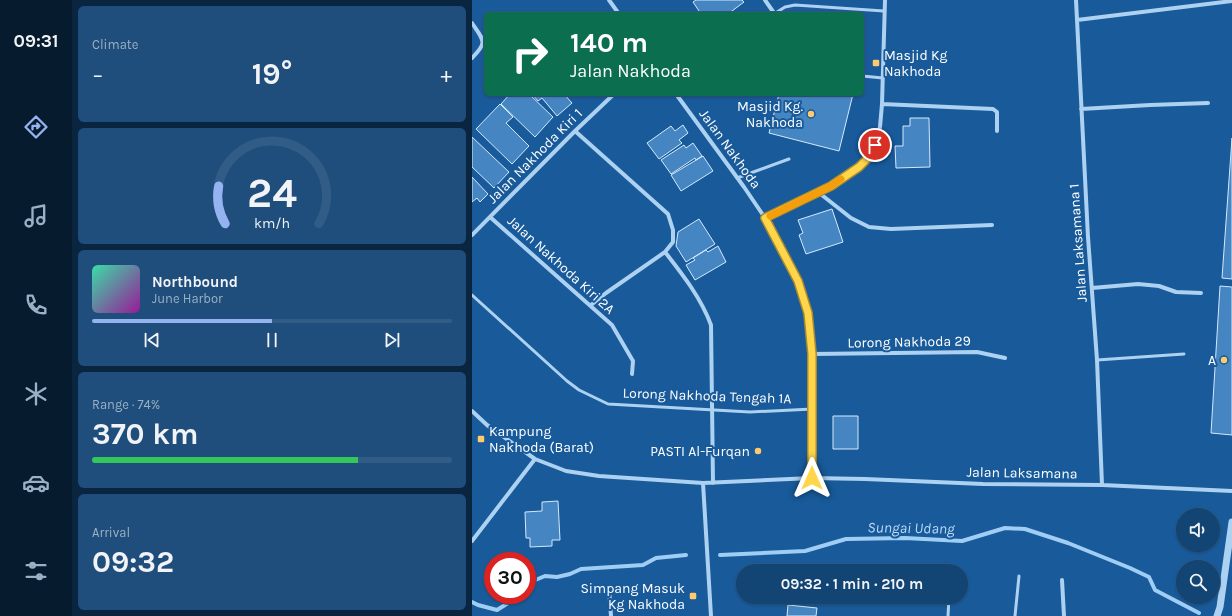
<!DOCTYPE html>
<meta charset="utf-8">
<style>
body{margin:0;font-family:Karla,sans-serif;background:#1f4e7c;color:#f1f3f6;height:100vh;display:flex;flex-direction:column;font-size:15px;white-space:nowrap}
*{box-sizing:border-box;margin:0}
p{font-size:13px;color:#9cb0c5}
.icon{flex:none;width:22px;height:22px;fill:none;stroke:currentColor;stroke-width:2;stroke-linecap:round;stroke-linejoin:round}
.map{position:relative;flex:1;overflow:hidden}
.panel{display:flex;flex-direction:column;gap:6px;padding:6px;background:#0a2540;width:400px}
.panel>*{flex:none}
.guide{position:absolute;left:12px;top:12px;width:380px;height:84px;border-radius:6px;box-shadow:0 1px 3px #0004,0 0 0 1px #315c86;background:#0b6e4f;color:#fff;overflow:hidden}
.fabs{position:absolute;left:704px;top:508px;display:grid;gap:8px}
.fabs a{display:grid;place-items:center;width:44px;height:44px;border-radius:50%;background:#124474;box-shadow:0 1px 3px #0004,0 0 0 1px #315c86;font-size:20px}
.speed{position:absolute;left:12px;top:552px;display:flex;gap:8px;font-size:20px;font-weight:700;text-align:center}
.speed>*{display:grid;place-content:center;width:52px;height:52px;border-radius:50%;background:#124474;box-shadow:0 1px 3px #0004,0 0 0 1px #315c86;line-height:1}
.speed .limit{border:6px solid #d22;background:#fff;color:#111}
.pin{position:absolute;display:grid;place-items:center;width:34px;height:34px;color:#fff;margin:-17px;border:2px solid #fff;border-radius:50%;box-shadow:0 1px 4px #0007}
.me{position:absolute;width:44px;margin:-22px;rotate:0deg;stroke-linejoin:round;filter:drop-shadow(0 0 3px #0008)}
.turn{display:flex;align-items:center;gap:14px;height:84px;padding:0 20px;font-size:18px}
.turn .icon{width:52px;height:52px;stroke-width:2.5}
.turn b{display:block;font-size:28px;line-height:34px}
.big{font-size:30px;font-weight:700;line-height:1.1}
.panel .card{flex:1;display:flex;flex-direction:column;justify-content:center;gap:6px;min-width:0;padding:0 14px;border-radius:6px;background:#1f4e7c}
.panel .dial{align-items:center;gap:0}
.dial svg{height:104px;overflow:visible;fill:none;stroke:#315c86;stroke-width:7;stroke-linecap:round;text-anchor:middle}
.dial text{fill:#f1f3f6;stroke:none}
.song{display:flex;align-items:center;gap:12px}
.cover{width:48px;height:48px;border-radius:6px;background:linear-gradient(135deg,hsl(160 70% 55%),hsl(300 70% 35%))}
.played{height:4px;border-radius:2px;background:linear-gradient(90deg,#95b2f1 50%,#315c86 50%)}
.keys{display:flex;justify-content:space-around;direction:ltr}
.heat{display:flex;justify-content:space-between;align-items:center;font-size:22px;direction:ltr}
.charge{height:6px;border-radius:3px;background:linear-gradient(90deg,#34c759 74%,#315c86 0)}
.trip{position:absolute;left:264px;top:564px;width:232px;height:40px;border-radius:20px;background:#124474;box-shadow:0 1px 3px #0004,0 0 0 1px #315c86;font-weight:700;line-height:40px;text-align:center}
main{display:flex;flex:1;min-height:0}
.dock{display:flex;flex-direction:column;width:72px;justify-content:space-around;align-items:center;background:#071b2e;color:#9cb0c5}
.dock .icon{width:28px;height:28px}
.dock .active{color:#95b2f1}
.dock b{font-size:18px;color:#f1f3f6}
.map>svg:first-child{display:block}
</style>
<main>
<nav class="dock">
<b>09:31</b>
<svg class="icon active" aria-label="directions" viewBox="0 0 24 24"><path d="M12 3l9 9-9 9-9-9zM9 14v-3h6M13 9l2 2-2 2"/></svg>
<svg class="icon" aria-label="music" viewBox="0 0 24 24"><path d="M9 18V5l10-2v13"/><circle cx="6" cy="18" r="3"/><circle cx="16" cy="16" r="3"/></svg>
<svg class="icon" aria-label="phone" viewBox="0 0 24 24"><path d="M5 4h4l2 5-3 2q2 4 5 5l2-3 5 2v4C11 20 4 13 5 4z"/></svg>
<svg class="icon" aria-label="climate" viewBox="0 0 24 24"><path d="M12 3v18M4 7l16 10M4 17L20 7"/></svg>
<svg class="icon" aria-label="car" viewBox="0 0 24 24"><path d="M5 17H2v-5l4-1 3-4h7l3 4 3 1v5h-3M9 17h6M6 11h13"/><circle cx="7" cy="17" r="2"/><circle cx="17" cy="17" r="2"/></svg>
<svg class="icon" aria-label="filters" viewBox="0 0 24 24"><path d="M4 7h16M4 17h16"/><circle cx="9" cy="7" r="2"/><circle cx="15" cy="17" r="2"/></svg>
</nav>
<section class="panel">
<div class="card"><p>Climate</p>
<div class="heat"><a>−</a><b class="big">19°</b><a>+</a></div>
</div>
<div class="card dial"><svg viewBox="0 0 100 80">
<path d="M14 69A42 42 0 1 1 86 69"/>
<path d="M14 69A42 42 0 0 1 9 40" stroke="#95b2f1"/>
<text x="50" y="56" font-size="32" font-weight="700">24</text>
<text x="50" y="72" font-size="11">km/h</text>
</svg></div>
<div class="card">
<div class="song"><i class="cover"></i><div><b>Northbound</b><p>June Harbor</p></div></div>
<div class="played"></div>
<div class="keys"><svg class="icon" aria-label="previous" viewBox="0 0 24 24"><path d="M18 5L8 12l10 7zM5 5v14"/></svg><svg class="icon" aria-label="pause" viewBox="0 0 24 24"><path d="M8 5v14M16 5v14"/></svg><svg class="icon" aria-label="next" viewBox="0 0 24 24"><path d="M6 5l10 7-10 7zM19 5v14"/></svg></div>
</div>
<div class="card"><p>Range · 74%</p><b class="big">370 km</b><div class="charge"></div></div>
<div class="card"><p>Arrival</p><b class="big">09:32</b></div>
</section>
<div class="map">
<svg width="760" height="616" viewBox="0 0 760 616">
<rect width="100%" height="100%" fill="#185a9a"/>
<g fill="none" stroke-linecap="round" stroke-linejoin="round">
<path stroke="#a0cdf4" stroke-width="4" d="M248 555 333 551 374 539 433 538 490 541 533 528 553 529 596 543 658 568 677 577 683 590 727 613
M55 588 61 581 73 576 85 577 98 574 109 569 171 565 184 558 214 555
M0 602 6 605 25 610 49 595"/>
</g>
<path fill="#4586c2" stroke="#d4e9fc" d="M224 0H270L272 2 256 14H229L221 2Z
M38 94H57L81 117 63 137 29 104Z
M60 94H92L100 103 85 116 70 98 66 101Z
M307 94H381L367 151 297 133Z
M28 104 41 117 34 123 57 146 40 164 4 129Z
M438 118H457L458 167 424 168 423 146H431V126H438Z
M211 125 216 133 207 140 210 143 187 159 175 143 199 126 203 131Z
M0 137 37 172 22 188 0 167Z
M760 138V279L750 278Z
M221 143 230 156 224 160 223 158 199 174 189 160 212 145 214 148Z
M231 156 241 171 209 191 199 175Z
M0 177 16 194 8 202 5 198 0 202Z
M360 209 371 242 334 254 327 235 331 233 326 220Z
M227 219 243 244 214 262 204 246 206 232Z
M246 246 254 262 223 280 214 265 223 260 221 258 234 250 236 252Z
M748 286 760 287V435L739 433Z
M361 416H386V449H361Z
M86 501 88 540H80V546L58 547V538H54L53 512 70 511V502Z
M316 605 345 608 344 616H315Z"/>
<g fill="none" stroke-linecap="round" stroke-linejoin="round">
<path stroke="#add1f1" stroke-width="3" d="M302 14 313 7 323 5 412 11
M390 76 411 78
M265 178 317 159
M0 295 95 381 107 390 136 404 278 412 341 409
M625 360 712 354
M489 592H491
M476 616 477 597
M543 616 547 576"/>
<path stroke="#add1f1" stroke-width="4" d="M137 0 147 14
M293 0 302 13
M604 0 616 237 625 360 630 485
M605 20 760 1
M0 23C12 41 16 42 0 58
M204 94 272 187 293 218 326 281 336 313 340 354V478
M410 104 521 109 525 112V131
M609 109 678 105 736 103
M103 131 196 214 201 230V242L193 252 134 293 119 305
M346 192 379 218 397 227 419 229 520 225
M18 217 140 325 161 361 160 374
M293 218 359 186 387 167 396 158 403 145 408 127 410 104 413 0
M0 235 103 131 142 94
M193 252C211 275 229 298 239 325L241 483
M620 288 666 284 687 286 704 292 729 293
M340 354 505 352 533 358
M0 411 15 425 63 459 94 471 127 476 231 483 340 478 393 479 511 484 630 485 760 491
M231 483 239 616
M0 541 63 459
M590 580 592 616
M137 589 139 616"/>
<path stroke="#add1f1" stroke-width="7" d="M745 616 748 607 760 522"/>
</g>
<g fill="none" stroke-linecap="round" stroke-linejoin="round">
<g stroke="#a68a30" stroke-width="10">
<path id="route" d="M340 478V354L336 313 326 281 293 218 359 186 387 167 396 158 403 145"/>
</g>
<use href="#route" stroke="#ffd54a" stroke-width="7"/>
<path stroke="#f59e0b" stroke-width="7" d="M298 216 359 186 369 179"/>
</g>
<g fill="#ffca6d" stroke="#185a9a" stroke-width="1.5">
<rect x="400" y="59" width="8" height="8" rx="2"/>
<circle cx="339" cy="114" r="4"/>
<circle cx="752" cy="360" r="4"/>
<rect x="5" y="435" width="8" height="8" rx="2"/>
<circle cx="286" cy="451" r="4"/>
<rect x="217" y="592" width="8" height="8" rx="2"/>
</g>
<g text-anchor="middle" dominant-baseline="central" stroke-width="4" stroke-linejoin="round" paint-order="stroke">
<g font-size="14" fill="#fff" stroke="#185a9a" text-anchor="end">
<text x="412" y="55" text-anchor="start">Masjid Kg<tspan x="412" dy="16">Nakhoda</tspan></text>
<text x="331" y="106">Masjid Kg.<tspan x="331" dy="16">Nakhoda</tspan></text>
<text x="744" y="360">A</text>
<text x="17" y="431" text-anchor="start">Kampung<tspan x="17" dy="16">Nakhoda (Barat)</tspan></text>
<text x="278" y="451">PASTI Al-Furqan</text>
<text x="213" y="588">Simpang Masuk<tspan x="213" dy="16">Kg Nakhoda</tspan></text>
</g>
<g font-size="14" fill="#fff" stroke="#185a9a">
<text transform="translate(258 149) rotate(54)">Jalan Nakhoda</text>
<text transform="translate(63 156) rotate(-45)">Jalan Nakhoda Kiri 1</text>
<text transform="translate(606 243) rotate(-94)">Jalan Laksamana 1</text>
<text transform="translate(89 265) rotate(42)">Jalan Nakhoda Kiri 2A</text>
<text transform="translate(437 342) rotate(-1)">Lorong Nakhoda 29</text>
<text transform="translate(235 396) rotate(2)">Lorong Nakhoda Tengah 1A</text>
<text transform="translate(550 473) rotate(1)">Jalan Laksamana</text>
</g>
<g font-size="15" font-style="italic" fill="#b9dbf8" stroke="#185a9a">
<text transform="translate(439 528) rotate(1)">Sungai Udang</text>
</g>
</g>
</svg>
<div class="fabs">
<a><svg class="icon" aria-label="sound" viewBox="0 0 24 24"><path d="M4 9h4l5-4v14l-5-4H4zM17 9q2 3 0 6"/></svg></a>
<a><svg class="icon" aria-label="search" viewBox="0 0 24 24"><circle cx="10" cy="10" r="6"/><path d="M15 15l6 6"/></svg></a>
</div>
<div class="speed"><div class="limit">30</div></div>
<div class="pin" style="left:403px;top:145px;background:#d93025"><svg class="icon" aria-label="arrive" viewBox="0 0 24 24"><path d="M6 21V4h12l-3 4 3 4H6"/></svg></div>
<svg class="me" style="left:340px;top:478px" viewBox="-20 -20 40 40"><path d="M0-17L14 15 0 8-14 15z" fill="#ffd54a" stroke="#fff" stroke-width="4"/></svg>
<div class="trip">09:32 · 1 min · 210 m</div>
<div class="guide">
<div class="turn"><svg class="icon" aria-label="right" viewBox="0 0 24 24"><path d="M7 20v-9h11M14 6l5 5-5 5"/></svg><div><b>140 m</b>Jalan Nakhoda</div></div>
</div>
</div>
</main>
